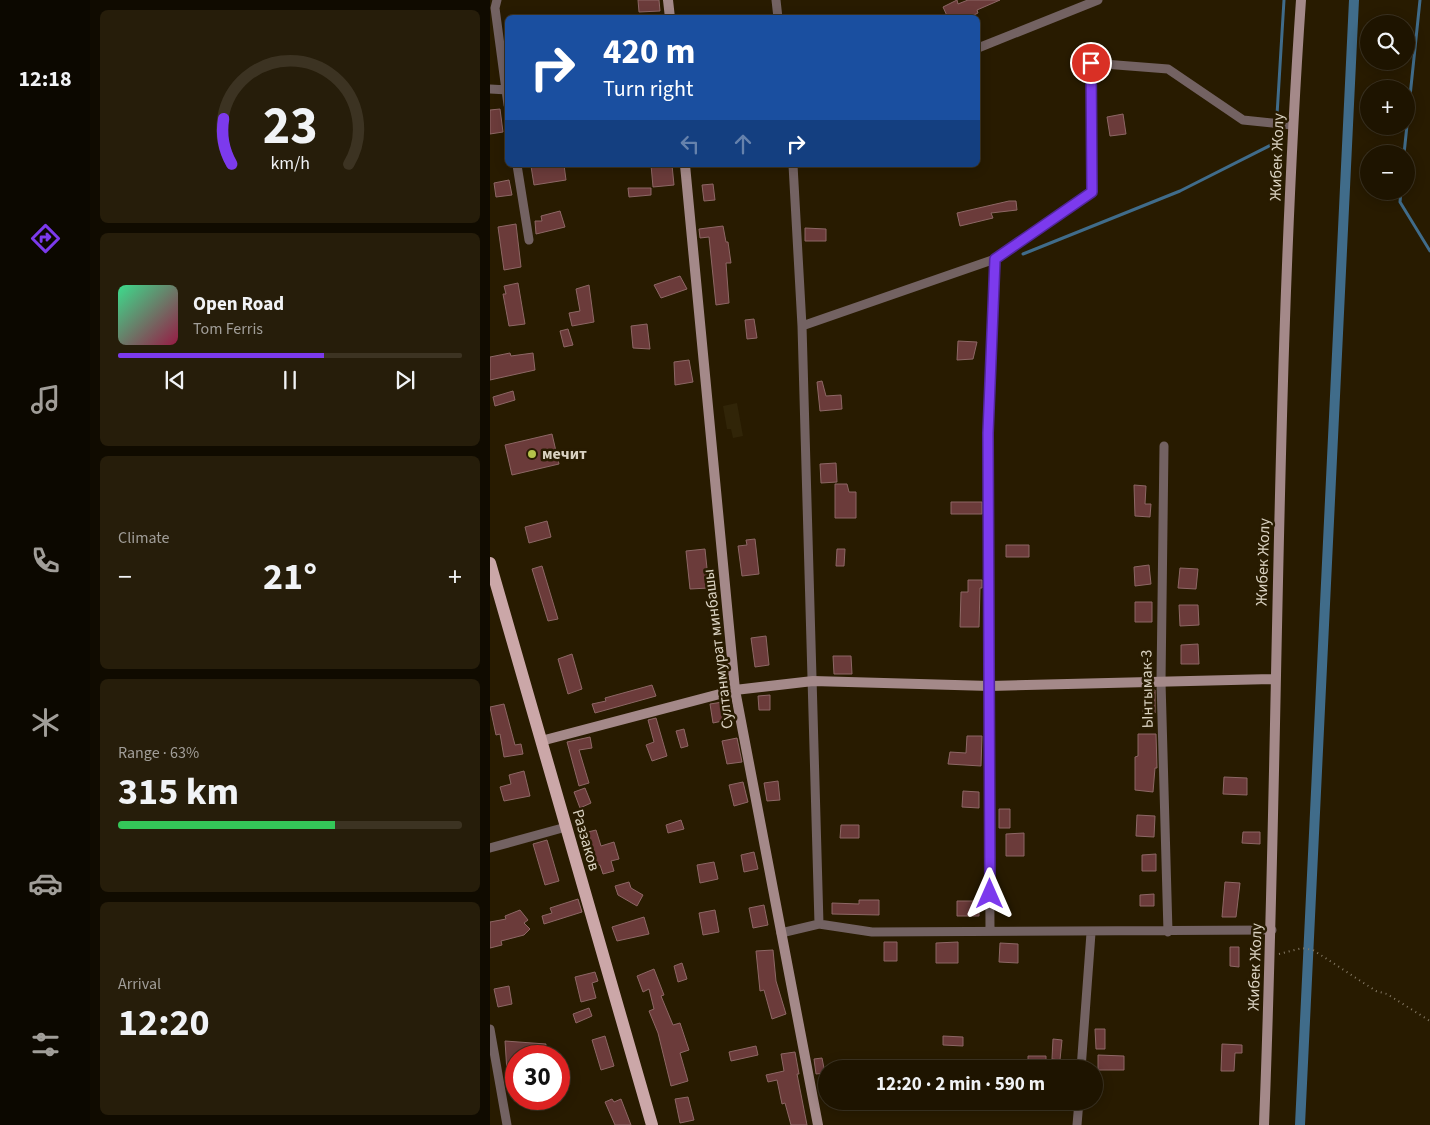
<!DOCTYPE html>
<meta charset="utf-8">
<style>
body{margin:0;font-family:"Source Sans 3",sans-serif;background:#261d0a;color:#f1f3f6;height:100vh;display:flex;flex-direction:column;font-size:19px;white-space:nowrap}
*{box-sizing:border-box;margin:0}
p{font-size:16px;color:#a19e99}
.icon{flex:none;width:28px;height:28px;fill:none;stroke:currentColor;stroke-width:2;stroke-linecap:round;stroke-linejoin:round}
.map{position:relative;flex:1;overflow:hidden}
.sheet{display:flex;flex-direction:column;gap:10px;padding:10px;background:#100b00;width:400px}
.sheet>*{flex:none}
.hud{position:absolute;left:15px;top:15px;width:475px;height:152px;border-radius:8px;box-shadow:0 2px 12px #0003,0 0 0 1px #3c3322;background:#1a4fa0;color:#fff;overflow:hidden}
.fabs{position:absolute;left:870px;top:15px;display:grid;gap:10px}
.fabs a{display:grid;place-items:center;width:55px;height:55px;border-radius:50%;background:#1e1400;box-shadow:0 2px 12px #0003,0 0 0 1px #3c3322;font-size:25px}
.speed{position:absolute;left:15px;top:1045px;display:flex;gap:10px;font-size:25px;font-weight:700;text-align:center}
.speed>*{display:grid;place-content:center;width:65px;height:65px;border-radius:50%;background:#1e1400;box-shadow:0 2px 12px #0003,0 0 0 1px #3c3322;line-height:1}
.speed .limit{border:8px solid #d22;background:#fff;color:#111}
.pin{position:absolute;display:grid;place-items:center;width:42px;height:42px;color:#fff;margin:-21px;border:2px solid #fff;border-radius:50%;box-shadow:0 1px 5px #0007}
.me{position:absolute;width:55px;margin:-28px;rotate:0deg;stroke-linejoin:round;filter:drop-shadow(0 0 4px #0008)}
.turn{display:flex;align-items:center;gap:18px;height:105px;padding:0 15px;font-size:22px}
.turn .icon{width:65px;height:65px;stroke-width:2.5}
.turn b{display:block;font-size:35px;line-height:42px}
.lanes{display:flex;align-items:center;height:48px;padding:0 15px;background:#0003;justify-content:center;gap:25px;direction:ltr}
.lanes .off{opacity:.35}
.big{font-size:38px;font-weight:700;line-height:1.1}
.sheet .tile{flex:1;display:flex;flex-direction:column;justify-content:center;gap:8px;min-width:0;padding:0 18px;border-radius:8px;background:#261d0a}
.sheet .dial{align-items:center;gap:0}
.dial svg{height:130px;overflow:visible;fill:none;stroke:#3c3322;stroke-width:7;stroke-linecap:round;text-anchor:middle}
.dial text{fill:#f1f3f6;stroke:none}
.song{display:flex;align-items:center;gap:15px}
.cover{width:60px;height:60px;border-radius:8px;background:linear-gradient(135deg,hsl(150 70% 55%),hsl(340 70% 35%))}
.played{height:5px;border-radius:2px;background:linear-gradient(90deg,#7c3aed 60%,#3c3322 60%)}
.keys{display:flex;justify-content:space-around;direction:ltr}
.heat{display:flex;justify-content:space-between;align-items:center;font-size:28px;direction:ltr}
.charge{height:8px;border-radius:4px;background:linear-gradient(90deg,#34c759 63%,#3c3322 0)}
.trip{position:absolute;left:328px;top:1060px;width:285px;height:50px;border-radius:25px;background:#1e1400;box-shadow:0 2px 12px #0003,0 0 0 1px #3c3322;font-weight:700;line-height:50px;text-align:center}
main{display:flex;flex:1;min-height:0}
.menu{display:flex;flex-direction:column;width:90px;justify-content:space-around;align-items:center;background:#0c0800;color:#a19e99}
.menu .icon{width:35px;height:35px}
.menu .selected{color:#7c3aed}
.menu b{font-size:22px;color:#f1f3f6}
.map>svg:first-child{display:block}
</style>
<main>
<nav class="menu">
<b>12:18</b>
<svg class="icon selected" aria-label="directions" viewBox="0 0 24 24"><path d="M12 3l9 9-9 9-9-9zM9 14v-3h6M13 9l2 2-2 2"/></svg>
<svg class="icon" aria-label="music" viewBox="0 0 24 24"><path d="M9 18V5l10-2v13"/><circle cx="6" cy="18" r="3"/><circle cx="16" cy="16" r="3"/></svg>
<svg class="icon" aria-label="phone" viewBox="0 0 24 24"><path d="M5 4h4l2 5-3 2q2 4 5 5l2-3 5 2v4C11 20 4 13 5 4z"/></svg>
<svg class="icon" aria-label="climate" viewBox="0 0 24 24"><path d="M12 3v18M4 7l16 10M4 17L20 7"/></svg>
<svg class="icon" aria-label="car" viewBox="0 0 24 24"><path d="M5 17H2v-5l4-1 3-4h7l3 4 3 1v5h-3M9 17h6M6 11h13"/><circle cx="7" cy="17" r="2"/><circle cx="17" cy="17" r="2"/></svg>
<svg class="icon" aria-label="filters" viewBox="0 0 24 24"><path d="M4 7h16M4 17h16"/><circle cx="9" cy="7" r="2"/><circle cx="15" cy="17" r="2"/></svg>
</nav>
<section class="sheet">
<div class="tile dial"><svg viewBox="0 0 100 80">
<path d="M14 69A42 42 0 1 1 86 69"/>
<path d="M14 69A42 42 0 0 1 9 41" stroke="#7c3aed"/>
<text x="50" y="56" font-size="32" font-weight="700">23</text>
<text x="50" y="72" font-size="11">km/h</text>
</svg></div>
<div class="tile">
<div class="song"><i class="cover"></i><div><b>Open Road</b><p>Tom Ferris</p></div></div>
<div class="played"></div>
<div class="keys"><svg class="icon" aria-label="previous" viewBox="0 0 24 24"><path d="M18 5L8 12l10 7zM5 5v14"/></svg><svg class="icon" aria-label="pause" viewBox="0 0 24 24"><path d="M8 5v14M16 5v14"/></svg><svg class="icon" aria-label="next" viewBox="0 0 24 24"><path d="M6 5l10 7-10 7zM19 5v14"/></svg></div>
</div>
<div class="tile"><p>Climate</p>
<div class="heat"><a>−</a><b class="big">21°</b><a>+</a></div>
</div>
<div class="tile"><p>Range · 63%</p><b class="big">315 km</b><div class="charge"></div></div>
<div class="tile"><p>Arrival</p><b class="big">12:20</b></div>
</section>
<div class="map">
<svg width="940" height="1125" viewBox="0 0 940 1125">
<rect width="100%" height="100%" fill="#281b00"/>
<path fill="#312508" d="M247 403 253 436 243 438 241 429H237L233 406Z"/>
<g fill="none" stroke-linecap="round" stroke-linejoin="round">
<path stroke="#406c8a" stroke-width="3" d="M787 115 794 0
M914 154 930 0
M911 191 910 202 940 251
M533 254 690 191 785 143 786 131"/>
<path stroke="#406c8a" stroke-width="10" d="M810 1125 864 0"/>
</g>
<path fill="#6b3b3a" stroke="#8d6765" d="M148 0H169L170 11 149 12Z
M467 0 468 4 478 0H510L487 10 488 13 478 18H458L453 7Z
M10 109 13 132 0 134V110Z
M633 114 636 134 620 136 617 117Z
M74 165 76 180 44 185 41 166Z
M161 165H182L184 185 163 187Z
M19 180 22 195 6 197 4 183Z
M223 184 225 200 214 201 212 185Z
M138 188H161V195L139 197Z
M519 201H526L527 210 501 213 503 218 470 226 467 213Z
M70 211 75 227 46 234 45 221H52L51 216Z
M26 224 31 267 14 270 8 227Z
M233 226 236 242H238L241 263H236L239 303 226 305 219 237 210 238 209 229Z
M315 228 336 229V241H315Z
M190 276 197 289 171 298 164 285Z
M28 283 35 324 19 326 13 294H16L14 286Z
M99 285 104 322 82 326 79 313 90 311 86 289Z
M264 319 267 338 257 339 255 320Z
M157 324 160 349 143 348 141 326Z
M78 329 83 345 74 347 70 331Z
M468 341 487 342 483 359 467 360Z
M20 353 21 356 43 353 45 370 0 380V357Z
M199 360 203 382 185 385 184 362Z
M332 381 336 396 351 395 352 409 330 411 327 382Z
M23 391 25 400 5 406 3 397Z
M62 434 69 464 22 475 15 445Z
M346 463 347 482 331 483 330 464Z
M345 484H357L359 492H366V518H345Z
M644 485 656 486 655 504H661L660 517 645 516Z
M461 502H492V514H461Z
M57 521 61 537 39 543 35 527Z
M265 539 269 574 252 576 248 546 257 545 256 540Z
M516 545H539V557H516Z
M215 549 219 588 200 589 196 551Z
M347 549H355L354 566H346Z
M659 565 661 584 645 586 644 567Z
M52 566 68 619 58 621 42 569Z
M690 568 708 569 706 589 688 588Z
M478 580H492V588H490L489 627H470L471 592H478Z
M645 602H662V622H645Z
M689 605H708L709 625 690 626Z
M276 636 279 665 265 667 261 638Z
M708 644 709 664H691V645Z
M82 654 92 689 78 694 68 659Z
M343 656H361L362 674H344Z
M162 685 166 696 105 713 102 704 116 701 115 698Z
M655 689 665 690V713L653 712Z
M280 695V710H269L268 696Z
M239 701 242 719 223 723 220 704Z
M14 704 25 745 31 744 33 754 14 757 10 734 6 735 0 707Z
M166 718 177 756 162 761 156 745 164 742 158 720Z
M194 729 198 746 191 748 186 731Z
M648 734H666L667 768H665L663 792 645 790V757L648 756Z
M477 736H492L491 766 458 764 460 752 476 753Z
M100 737 102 748 89 750 99 783 89 786 77 742Z
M247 738 252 762 237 764 232 741Z
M34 771 40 796 14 801 10 787 21 784 19 775Z
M734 777 757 778V795L733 794Z
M288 781 290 800 277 801 274 783Z
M253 782 258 802 244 806 239 785Z
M95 788 101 803 90 808 84 792Z
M473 791 489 792V808L472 807Z
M509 809H520V828H509Z
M647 815 665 816 664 837 646 836Z
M191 820 194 829 178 833 176 825Z
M351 825H369V838H350Z
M106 830 111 846 124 842 129 859 121 861 124 871 113 874 110 865H107L98 832Z
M753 832H770V844L752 843Z
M534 833V856H516V834Z
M57 840 69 881 55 885 43 844Z
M264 852 268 869 254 872 251 855Z
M666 854V871H652V855Z
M224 862 228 879 210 883 207 865Z
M139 882 141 888 153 895 147 906 128 895 125 886Z
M735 882 750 883 746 917H732Z
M664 894V906H650V895Z
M88 899 92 912 54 924 52 916 62 913 60 908Z
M369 900H389V915L342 914V903L369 904Z
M467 901H489V916H467Z
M274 905 278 925 263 928 259 908Z
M30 910 38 920 34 923 40 929 34 935 11 941 12 945 0 948V922L16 919 15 916Z
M225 910 229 932 213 935 209 913Z
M154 917 159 934 127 941 122 927Z
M394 942H407V961H394Z
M468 942V963H446V943Z
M510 943 528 944V963L509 962Z
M740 947H749V967L740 966Z
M283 950 286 981 296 1014 282 1019 274 990 270 991 266 951Z
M192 963 197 979 188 982 184 966Z
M164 969 174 995 171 996 183 1025 190 1023 199 1050 190 1053 198 1081 181 1086 168 1033 159 1011 164 1009 159 989 153 992 147 976Z
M105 972 108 981 102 983 106 998 91 1002 85 977Z
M19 986 22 1004 8 1007 4 989Z
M99 1008 102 1016 86 1023 83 1014Z
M605 1029H615V1049H606Z
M115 1036 124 1066 111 1070 102 1040Z
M453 1036 473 1037V1046L453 1045Z
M563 1039 572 1040 570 1060 562 1059Z
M15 1041 56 1044 55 1052 40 1051V1056H26V1072H17Z
M732 1044 752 1045V1053H745L744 1071H731Z
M266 1046 268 1055 241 1061 239 1052Z
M305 1052 309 1074H307L317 1125H301L295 1103 292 1104 287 1080 278 1082 276 1075 294 1071 291 1054Z
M608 1055 634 1056V1070H608Z
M538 1056H556V1069H538Z
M332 1058 335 1073 326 1074 324 1059Z
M198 1097 204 1120 190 1123 185 1099Z
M122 1099 124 1102 131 1099 141 1125H125L115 1102Z"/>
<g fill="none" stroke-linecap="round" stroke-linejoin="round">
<path stroke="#857a65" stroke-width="2" stroke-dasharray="1 4" stroke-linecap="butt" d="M789 954 812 948 823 950 886 991 897 994 940 1021"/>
<path stroke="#736262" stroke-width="9" d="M7 0 5 8 18 105
M286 0 288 18
M488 48 608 0
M0 89 18 90
M27 165 39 240
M303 165 312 326 329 924
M312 326 505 259 602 192 601 63 678 69 753 120 802 125
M674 446 671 682 678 932
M0 848 76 827
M500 931 498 433 505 259
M291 933 329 924 382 932 782 930
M0 1029 17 1125
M591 1069 601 933
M587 1125 589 1101"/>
<path stroke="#a48989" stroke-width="10" d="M178 0 180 18
M195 165 245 690 328 1125
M51 741 245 690 323 681 500 686 785 679
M774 1125C789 750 785 374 811 0"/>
<path stroke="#cba7a8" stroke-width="12" d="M0 563 162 1125"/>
</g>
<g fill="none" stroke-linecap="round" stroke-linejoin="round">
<g stroke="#51269a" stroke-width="12">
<path id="route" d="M500 894 498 433 505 259 602 192 601 63"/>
</g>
<use href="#route" stroke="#7c3aed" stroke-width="9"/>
</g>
<circle fill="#b4c24a" stroke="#281b00" stroke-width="2" cx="42" cy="454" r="5"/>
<g text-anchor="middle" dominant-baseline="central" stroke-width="5" stroke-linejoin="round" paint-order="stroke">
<g font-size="16" fill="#dad2c1" stroke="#281b00">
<text transform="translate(787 157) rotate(-88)">Жибек Жолу</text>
<text transform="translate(773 562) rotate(-88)">Жибек Жолу</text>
<text transform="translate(228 649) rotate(-97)">Султанмурат минбашы</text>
<text transform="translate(657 689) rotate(-91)">Ынтымак-3</text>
<text transform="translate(96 840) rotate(74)">Раззаков</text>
<text transform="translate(765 967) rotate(-88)">Жибек Жолу</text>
</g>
<g font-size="16" font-weight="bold" fill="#dad2c1" stroke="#281b00" text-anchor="start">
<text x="52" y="454">мечит</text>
</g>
</g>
</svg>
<div class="fabs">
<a><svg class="icon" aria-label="search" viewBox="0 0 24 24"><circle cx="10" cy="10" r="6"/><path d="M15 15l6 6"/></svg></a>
<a>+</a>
<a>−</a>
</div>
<div class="speed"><div class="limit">30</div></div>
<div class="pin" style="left:601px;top:63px;background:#d93025"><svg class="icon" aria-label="arrive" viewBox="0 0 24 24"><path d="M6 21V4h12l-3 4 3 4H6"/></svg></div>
<svg class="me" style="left:500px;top:894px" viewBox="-20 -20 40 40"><path d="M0-17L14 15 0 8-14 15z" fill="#7c3aed" stroke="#fff" stroke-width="4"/></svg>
<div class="trip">12:20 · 2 min · 590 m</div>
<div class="hud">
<div class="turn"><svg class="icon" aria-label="right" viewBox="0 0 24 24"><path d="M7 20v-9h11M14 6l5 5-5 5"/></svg><div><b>420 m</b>Turn right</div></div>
<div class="lanes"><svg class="icon off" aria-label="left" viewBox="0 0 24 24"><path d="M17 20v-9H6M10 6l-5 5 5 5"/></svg><svg class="icon off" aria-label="ahead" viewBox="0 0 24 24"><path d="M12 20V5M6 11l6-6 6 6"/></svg><svg class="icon" aria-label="right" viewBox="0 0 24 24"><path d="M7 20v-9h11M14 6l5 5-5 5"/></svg></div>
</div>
</div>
</main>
